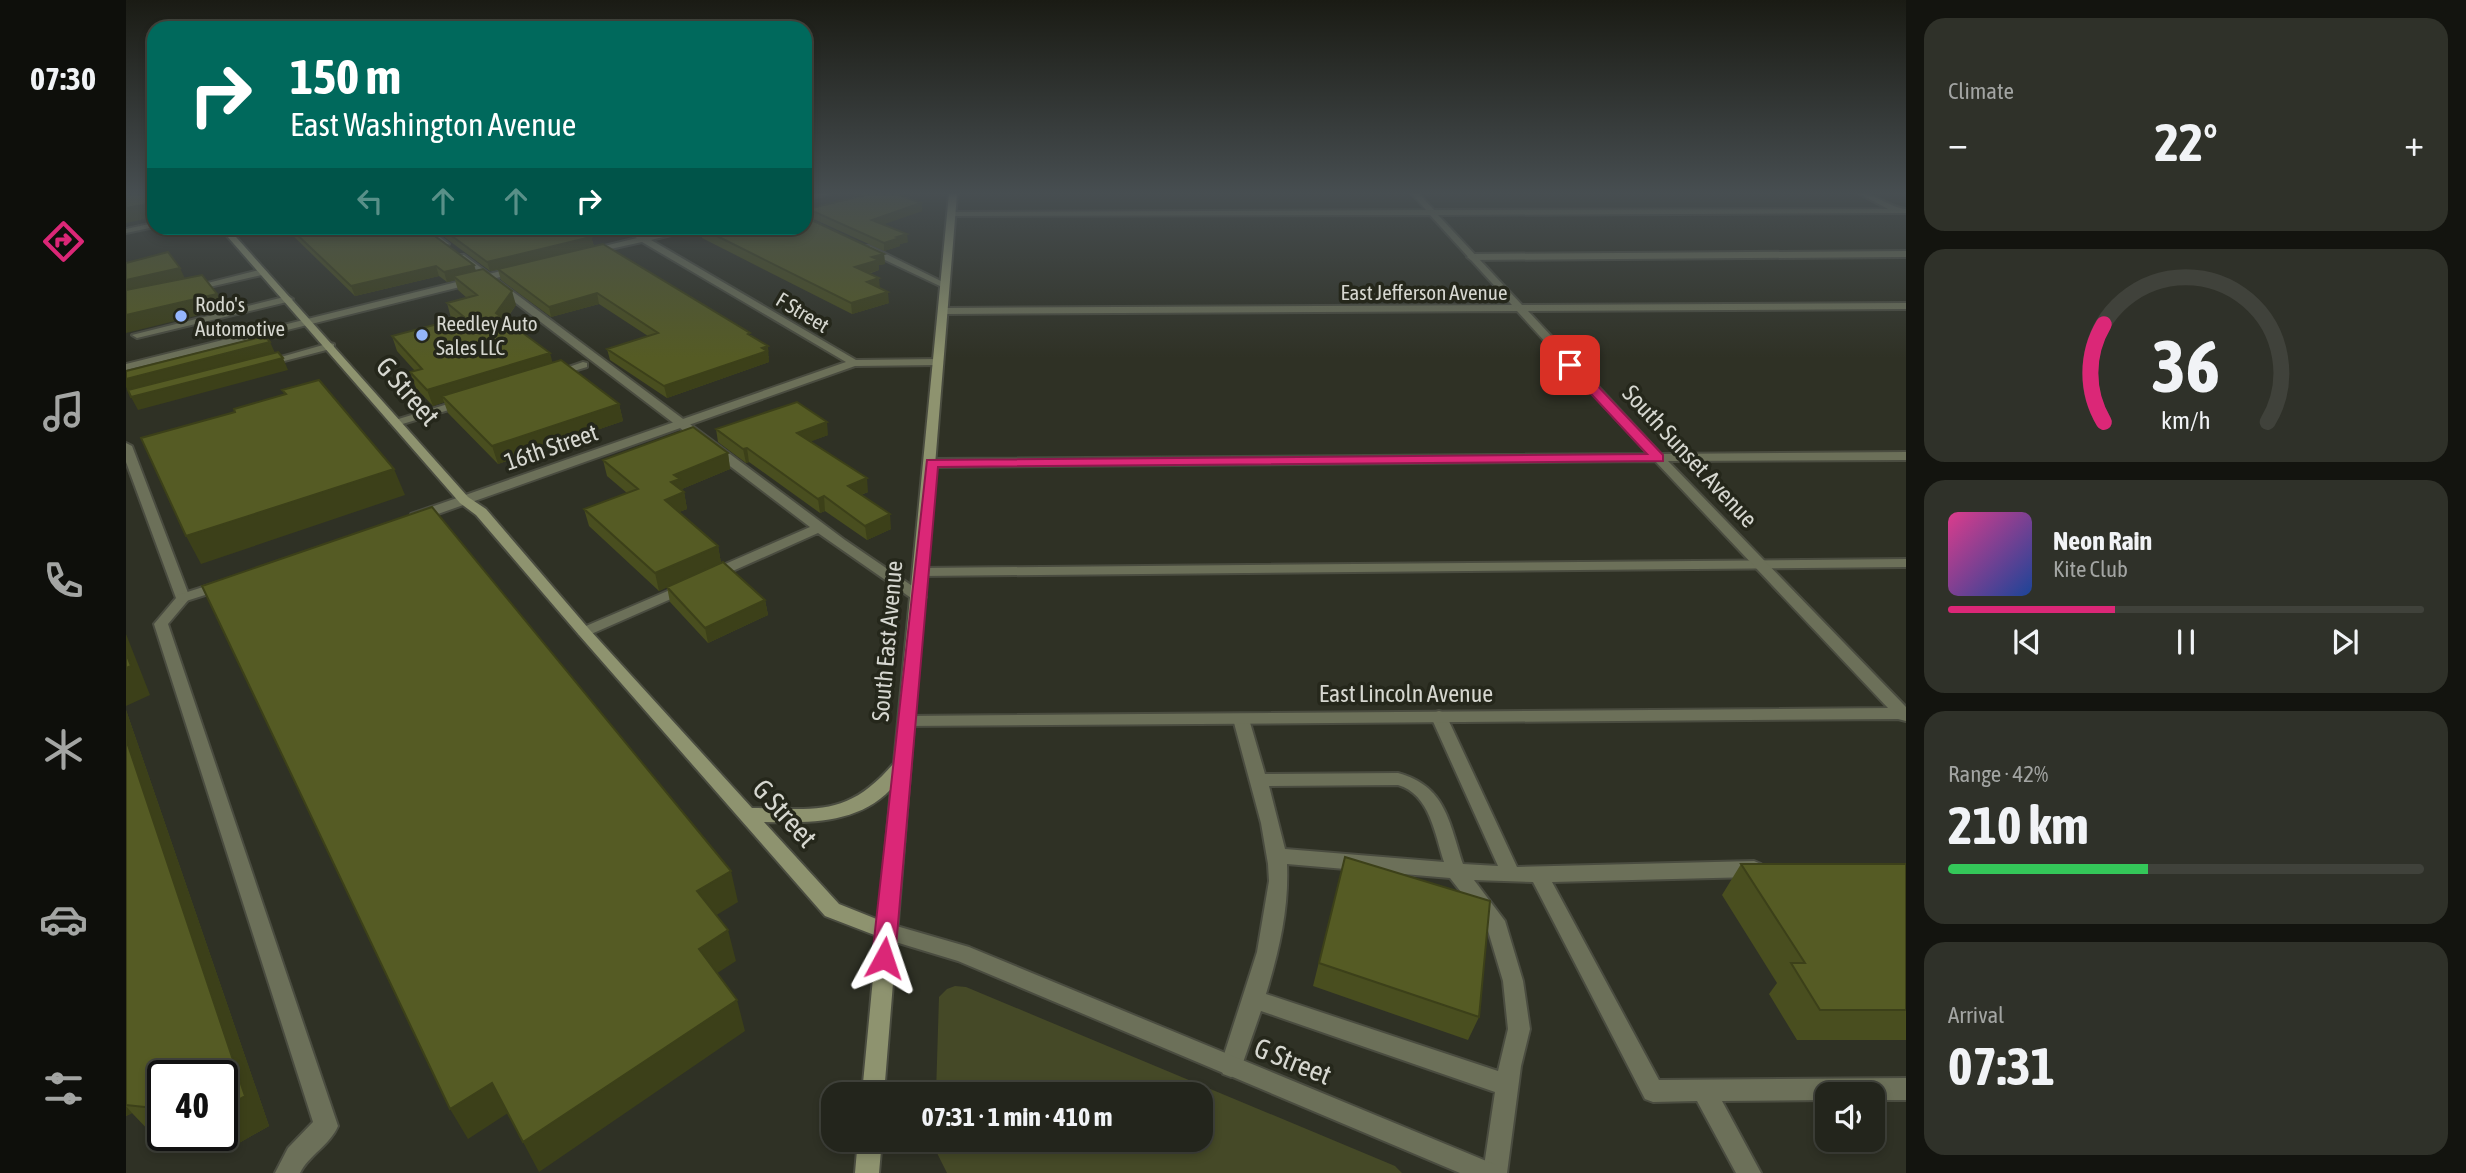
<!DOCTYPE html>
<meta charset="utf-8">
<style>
body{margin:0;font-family:"Asap Condensed",sans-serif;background:#2f3129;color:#f1f3f6;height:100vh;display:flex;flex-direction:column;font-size:26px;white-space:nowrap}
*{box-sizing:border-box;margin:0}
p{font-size:23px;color:#a3a5a3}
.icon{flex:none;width:38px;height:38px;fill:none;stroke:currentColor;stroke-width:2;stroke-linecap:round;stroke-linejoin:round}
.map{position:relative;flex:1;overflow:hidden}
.side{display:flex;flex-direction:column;gap:18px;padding:18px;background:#13140f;width:560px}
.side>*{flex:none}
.guide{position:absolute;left:21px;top:21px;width:665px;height:214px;border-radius:21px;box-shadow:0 4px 10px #0003,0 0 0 2px #40423b;background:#00695c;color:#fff;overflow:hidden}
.buttons{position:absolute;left:1689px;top:1082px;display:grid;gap:14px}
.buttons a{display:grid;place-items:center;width:70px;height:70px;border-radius:14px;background:#23251c;box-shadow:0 4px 10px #0003,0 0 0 2px #40423b;font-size:35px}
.speed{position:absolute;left:21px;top:1060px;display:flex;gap:14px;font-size:35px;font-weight:700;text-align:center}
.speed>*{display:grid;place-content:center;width:91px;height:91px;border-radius:50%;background:#23251c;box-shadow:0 4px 10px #0003,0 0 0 2px #40423b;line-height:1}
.speed .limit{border:4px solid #111;border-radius:10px;background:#fff;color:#111}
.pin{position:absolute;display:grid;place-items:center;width:60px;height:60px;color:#fff;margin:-30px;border-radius:14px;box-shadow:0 4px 10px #0006}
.me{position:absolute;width:77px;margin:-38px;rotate:5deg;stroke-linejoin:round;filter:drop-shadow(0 0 5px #0008)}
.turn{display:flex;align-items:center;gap:24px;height:147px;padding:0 28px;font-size:32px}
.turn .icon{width:91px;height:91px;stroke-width:2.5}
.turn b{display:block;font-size:49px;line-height:60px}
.lanes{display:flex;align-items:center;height:66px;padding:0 28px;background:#0003;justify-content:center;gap:35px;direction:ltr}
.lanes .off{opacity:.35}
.big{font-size:52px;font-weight:700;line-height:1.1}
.side .card{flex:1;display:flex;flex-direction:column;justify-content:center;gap:10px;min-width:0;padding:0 24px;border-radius:21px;background:#2f3129}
.side .dial{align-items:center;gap:0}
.dial svg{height:182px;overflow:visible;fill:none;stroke:#40423b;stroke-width:7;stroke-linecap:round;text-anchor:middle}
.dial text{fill:#f1f3f6;stroke:none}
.song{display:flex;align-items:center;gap:21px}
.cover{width:84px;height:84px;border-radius:10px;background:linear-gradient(135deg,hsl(330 70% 55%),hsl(220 70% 35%))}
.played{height:7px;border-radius:4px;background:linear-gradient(90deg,#db2777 35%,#40423b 35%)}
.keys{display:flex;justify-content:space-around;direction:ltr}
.heat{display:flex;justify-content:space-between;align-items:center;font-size:38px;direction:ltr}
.charge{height:10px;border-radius:5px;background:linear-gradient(90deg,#34c759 42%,#40423b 0)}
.trip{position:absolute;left:695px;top:1082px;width:392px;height:70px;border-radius:21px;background:#23251c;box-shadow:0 4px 10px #0003,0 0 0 2px #40423b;font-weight:700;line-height:70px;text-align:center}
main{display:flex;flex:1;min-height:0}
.dock{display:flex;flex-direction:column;width:126px;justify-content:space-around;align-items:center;background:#0e0f0b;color:#a3a5a3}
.dock .icon{width:49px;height:49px}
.dock .current{color:#db2777}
.dock b{font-size:32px;color:#f1f3f6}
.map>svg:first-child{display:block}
</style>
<main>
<nav class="dock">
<b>07:30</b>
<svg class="icon current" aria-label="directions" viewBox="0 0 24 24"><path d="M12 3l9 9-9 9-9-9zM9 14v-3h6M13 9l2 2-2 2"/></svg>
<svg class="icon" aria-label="music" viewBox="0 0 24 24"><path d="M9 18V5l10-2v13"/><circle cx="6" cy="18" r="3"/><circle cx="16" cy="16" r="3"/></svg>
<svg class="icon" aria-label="phone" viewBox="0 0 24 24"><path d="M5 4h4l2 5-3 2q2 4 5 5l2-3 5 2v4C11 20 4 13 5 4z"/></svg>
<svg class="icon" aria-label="climate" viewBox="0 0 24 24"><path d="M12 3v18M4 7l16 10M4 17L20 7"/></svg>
<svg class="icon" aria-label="car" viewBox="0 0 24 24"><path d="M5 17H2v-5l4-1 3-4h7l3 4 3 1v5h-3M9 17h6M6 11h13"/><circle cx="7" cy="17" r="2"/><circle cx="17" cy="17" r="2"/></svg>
<svg class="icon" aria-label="filters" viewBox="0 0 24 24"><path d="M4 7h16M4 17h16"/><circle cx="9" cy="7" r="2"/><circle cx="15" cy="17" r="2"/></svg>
</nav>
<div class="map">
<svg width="1780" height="1173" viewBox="0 0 1780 1173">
<rect width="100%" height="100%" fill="#2f3125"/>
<path fill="#454927" d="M829 986 840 987 1269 1166 1276 1173H821L809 1149V1139H1074V1094H810L813 997 821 989Z"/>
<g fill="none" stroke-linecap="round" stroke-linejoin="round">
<g stroke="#4a4c40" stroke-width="4">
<path id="lane" d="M294 228H302L323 244 316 246Z
M738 246H744L823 285 816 287 738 250Z
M1780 251V257L1345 260 1341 257 1345 254Z
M332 255H338L719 540 798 594 800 597 798 600H788L692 533 591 578H581L579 575 581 572 684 527 332 259Z
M137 269 141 272 140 274 66 291 62 288Z
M162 296 167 299 165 301 11 338 6 335Z
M204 343 208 344V348L139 366 134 363Z
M457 362 461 363V367L428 377 423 374Z
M335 400 339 401V405L270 426 264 423 266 421Z
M0 443 6 446 64 598 42 624 212 1126C204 1145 183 1155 174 1173H149L162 1148 187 1122 28 624 50 598 0 462Z
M1780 559V567L795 576 788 572 795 568Z
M558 584 563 585 565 588 563 591 463 635H453L451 632 453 629Z
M1313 711 1319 713 1321 717 1391 867 1628 861 1635 864 1637 869 1635 874 1628 877 1426 882 1533 1080 1780 1078V1100H1746V1094H1701V1100L1596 1101 1635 1173H1610L1571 1101 1527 1102 1519 1099 1407 882 1348 880 1379 921 1397 981 1404 1029 1395 1066 1381 1173H1357L1369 1092 1135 1011 1113 1074 1105 1077 1097 1074 1094 1067 1131 952 1143 881 1142 864 1135 823 1107 719 1109 715H1121L1123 719 1139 774 1272 773C1320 786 1323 822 1337 864L1372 866 1305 717 1307 713ZM1272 785C1304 794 1309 835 1318 862L1159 849 1143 786ZM1161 864 1324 878 1360 924 1377 981 1382 1029 1372 1071 1140 994C1153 951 1163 909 1161 864Z"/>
</g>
<g stroke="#4a4c40" stroke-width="4">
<path id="street" d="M690 194H702L679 200V196Z
M1286 194H1293L1308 210 1762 209 1734 194C1751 194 1764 208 1780 209V213L1312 215 1396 305 1780 303V309L1402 311 1535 454 1780 452V460L1542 461 1780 707V721L1772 719 775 726 773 722 775 718 781 716 1762 708 1529 461 806 467 800 463 806 459 1522 454 1391 311 817 314 812 311 817 308 1386 305 1304 215 826 216 822 214 826 212 1300 210Z
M28 223V227L0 233V229Z
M495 228H504L519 236 554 228H566L565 230 525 240 730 360 812 359 817 362 812 365 729 366 295 520H285L284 517 285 514 720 362 516 242 462 254V250L511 238Z
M391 267 395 270 394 272 0 370V364Z
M96 581 101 582 103 585 101 588 57 602 50 598 52 595Z
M760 923 843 947 1370 1165 1374 1173H1334L832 961 753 937 750 931 753 925Z"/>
</g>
<g stroke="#4a4c40" stroke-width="4">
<path id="secondary" d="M823 194H831L758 1094H736L751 936 699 916 453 635 350 515 334 503 94 228H102L342 497 360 509 463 629 626 808C691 809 722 817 768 763ZM765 789 753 920 713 904 638 822C683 823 732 824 765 789Z
M732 1139H756L753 1173H729Z"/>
</g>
<use href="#lane" fill="#6c7059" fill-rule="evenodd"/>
<use href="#street" fill="#6c7059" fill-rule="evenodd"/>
<use href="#secondary" fill="#8e936f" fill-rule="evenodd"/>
</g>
<path fill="#494e1f" d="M795 203 796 211 757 224 782 242 774 244V246L758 251 683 217 682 209Z
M159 228H298L348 265 350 271 390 305 380 320 426 363 493 404 497 421 372 464 322 413 318 402 307 406 290 388 284 372 289 371 271 351 266 336 328 320 325 318 321 303 341 298 332 290 329 280 321 282 313 276 229 296Z
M306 228H451L465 237 468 246 625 336 643 357 642 358 643 362 541 398 484 360 481 349 522 336 473 304 425 317 375 280 372 270 364 271Z
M575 228 758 254 759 264 753 265V270L743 274 763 303 726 314 576 238Z
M590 429 702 435 685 441 742 492 735 495 765 529 741 540 699 511 694 513 623 462 620 463 592 442Z
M602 453 604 469 556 489 558 492 561 509 553 512 592 546 595 563 639 600 642 615 582 643 544 602 541 587 533 591 463 526 458 509 501 493 481 476 477 460Z
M0 710 143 1126 113 1143 38 1136H96V1076H37V1136L27 1135 6 1113 0 1116Z
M1219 857 1353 1017 1342 1040 1187 986Z
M1615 864H1780V1040H1671L1643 994 1651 983 1596 895Z"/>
<path fill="#3c4019" d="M28 203V217L0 223V208Z
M795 203 796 211 747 228 746 220Z
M781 234 782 242 774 244V246L758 251V243Z
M465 237 468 246 364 271 361 262Z
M758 254 759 264 753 265V270L730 277 729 267 746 257Z
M348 265 351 275 327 276 329 280 321 282 318 272Z
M310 266 313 276 229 296 225 286Z
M54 268 61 283 0 297V280Z
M753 278 754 289 741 282Z
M386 291 390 305 374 327 370 313Z
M762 292 763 303 726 314 725 303Z
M471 293 473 304 425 317 423 307Z
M91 294 98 309 0 333V315Z
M144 342 150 355 3 393 0 387V379Z
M642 346 643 362 541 398 538 386Z
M424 353 428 368 316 396 318 402 307 406 301 390Z
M157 358 162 370 12 410 5 397Z
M493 404 497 421 372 464 366 446Z
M701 422 702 435 673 446 671 433Z
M621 448 623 462 620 463 617 449Z
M602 453 604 469 556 489V493L558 492 561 509 543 516 539 500 548 475Z
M268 469 279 495 75 564 60 536Z
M741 478 742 492 723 499 722 486Z
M698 496 699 511 694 513 692 499Z
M764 514 765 529 741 540 739 526Z
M592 546 595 563 533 591 529 573Z
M639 600 642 615 582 643 579 628Z
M0 634 24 695 0 706Z
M0 710 143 1126 113 1143 96 1123V1109L0 739Z
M605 871 612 902 579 922 571 891Z
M602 930 610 961 582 979 573 949Z
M611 1000 619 1031 413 1172 397 1142Z
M366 1083 382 1113 342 1139 324 1109Z
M0 1106 6 1113 0 1116Z"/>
<path fill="#555b24" stroke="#3c4019" stroke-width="2" d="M0 194H28V203L0 208Z
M743 194H771L795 203 746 220 781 234 771 237 774 238 758 243 682 209Z
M679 217 758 254 746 257 753 260 729 267 753 278 741 282 762 292 725 303 575 228H679Z
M164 228H298L348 265 318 272 310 266 225 286Z
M315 228H451L465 237 361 262Z
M477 244 624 333 622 334 642 346 636 348 641 351 538 386 481 349 532 333 471 293 423 307 372 269Z
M42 252 54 268 0 280V263Z
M357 269 386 291 370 313 424 353 301 390 284 372 296 369 266 336 338 317 321 303 351 295 327 276Z
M76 275 91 294 0 315V290Z
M139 336 144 342 0 379V371Z
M152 352 157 358 5 397 2 390Z
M435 360 493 404 366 446 316 396Z
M193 380 268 469 60 536 15 438 109 412 108 409 160 394 156 390Z
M671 402 701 422 671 433 741 478 722 486 764 514 739 526 698 496 692 499 621 448 617 449 590 429Z
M567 427 602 453 548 475 554 479 545 482 558 492 539 500 592 546 529 573 458 509 512 489 477 460Z
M306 507 605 871 571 891 602 930 573 949 611 1000 397 1142 366 1083 324 1109 76 586Z
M597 562 639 600 579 628 541 587Z
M0 653 5 666 0 668Z
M0 739 119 1096 96 1109V1076H37V1109L0 1105Z
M1219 857 1364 901 1353 1017 1193 963Z
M1615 864H1780V1010H1694L1665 963H1679Z"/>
<linearGradient id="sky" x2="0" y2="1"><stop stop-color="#1a1b14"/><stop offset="0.54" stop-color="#474e51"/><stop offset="1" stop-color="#474e51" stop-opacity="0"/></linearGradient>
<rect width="1780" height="358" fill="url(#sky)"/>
<path fill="#db2777" stroke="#8e194d" stroke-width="2" d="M1440 362H1449L1537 455V461L812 467 769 958 766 965 758 968 750 965 746 958 801 460 1521 454 1440 367Z"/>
<g fill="#95b6fd" stroke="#25271b" stroke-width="2.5">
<circle cx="55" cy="316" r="7"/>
<circle cx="296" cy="335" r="7"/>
</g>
<g text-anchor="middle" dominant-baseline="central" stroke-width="7" stroke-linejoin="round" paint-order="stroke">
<g font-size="21" fill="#d6d7d0" stroke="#25271b">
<text x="1298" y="292">East Jefferson Avenue</text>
<text transform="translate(677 312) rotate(31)">F Street</text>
</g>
<g font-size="21" fill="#d6d7d0" stroke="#25271b" text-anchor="start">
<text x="69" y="304">Rodo's<tspan x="69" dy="24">Automotive</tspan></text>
<text x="310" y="323">Reedley Auto<tspan x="310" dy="24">Sales LLC</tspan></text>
</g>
<g font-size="24" fill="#d6d7d0" stroke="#25271b">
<text transform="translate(425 447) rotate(-19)">16th Street</text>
<text transform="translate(1564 456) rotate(47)">South Sunset Avenue</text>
<text transform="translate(761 641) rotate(-85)">South East Avenue</text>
<text x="1280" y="693">East Lincoln Avenue</text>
</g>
<g font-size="28" fill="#d6d7d0" stroke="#25271b">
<text transform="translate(282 391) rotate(49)">G Street</text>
<text transform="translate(659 813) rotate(48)">G Street</text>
<text transform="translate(1167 1061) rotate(22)">G Street</text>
</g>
</g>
</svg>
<div class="buttons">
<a><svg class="icon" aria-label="sound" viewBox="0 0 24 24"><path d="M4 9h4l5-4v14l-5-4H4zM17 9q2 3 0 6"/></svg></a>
</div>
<div class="speed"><div class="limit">40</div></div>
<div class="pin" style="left:1444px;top:365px;background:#d93025"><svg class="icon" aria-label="arrive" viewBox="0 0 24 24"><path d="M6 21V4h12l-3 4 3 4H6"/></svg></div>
<svg class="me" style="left:758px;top:958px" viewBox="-20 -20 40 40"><path d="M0-17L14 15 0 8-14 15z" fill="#db2777" stroke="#fff" stroke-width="4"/></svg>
<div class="trip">07:31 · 1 min · 410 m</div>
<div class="guide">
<div class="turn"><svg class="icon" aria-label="right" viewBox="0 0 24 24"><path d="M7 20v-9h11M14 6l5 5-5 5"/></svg><div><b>150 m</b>East Washington Avenue</div></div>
<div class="lanes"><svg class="icon off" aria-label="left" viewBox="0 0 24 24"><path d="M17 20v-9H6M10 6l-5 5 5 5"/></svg><svg class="icon off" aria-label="ahead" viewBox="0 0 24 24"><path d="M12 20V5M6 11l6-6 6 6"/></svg><svg class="icon off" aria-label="ahead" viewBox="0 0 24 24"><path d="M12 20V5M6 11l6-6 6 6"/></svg><svg class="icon" aria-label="right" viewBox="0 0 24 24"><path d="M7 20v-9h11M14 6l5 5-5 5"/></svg></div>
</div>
</div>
<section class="side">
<div class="card"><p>Climate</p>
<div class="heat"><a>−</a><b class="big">22°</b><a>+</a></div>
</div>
<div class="card dial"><svg viewBox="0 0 100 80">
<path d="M14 69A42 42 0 1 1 86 69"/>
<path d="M14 69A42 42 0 0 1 14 26" stroke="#db2777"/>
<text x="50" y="56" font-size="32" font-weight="700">36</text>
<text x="50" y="72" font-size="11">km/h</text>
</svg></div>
<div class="card">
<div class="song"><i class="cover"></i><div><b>Neon Rain</b><p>Kite Club</p></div></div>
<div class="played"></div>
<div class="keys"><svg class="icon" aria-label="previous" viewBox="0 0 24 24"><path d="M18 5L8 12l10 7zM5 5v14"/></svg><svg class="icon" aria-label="pause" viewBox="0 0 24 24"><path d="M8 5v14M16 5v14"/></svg><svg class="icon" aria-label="next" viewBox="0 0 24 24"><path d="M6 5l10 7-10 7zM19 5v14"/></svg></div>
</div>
<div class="card"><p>Range · 42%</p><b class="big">210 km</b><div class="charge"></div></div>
<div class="card"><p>Arrival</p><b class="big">07:31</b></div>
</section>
</main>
